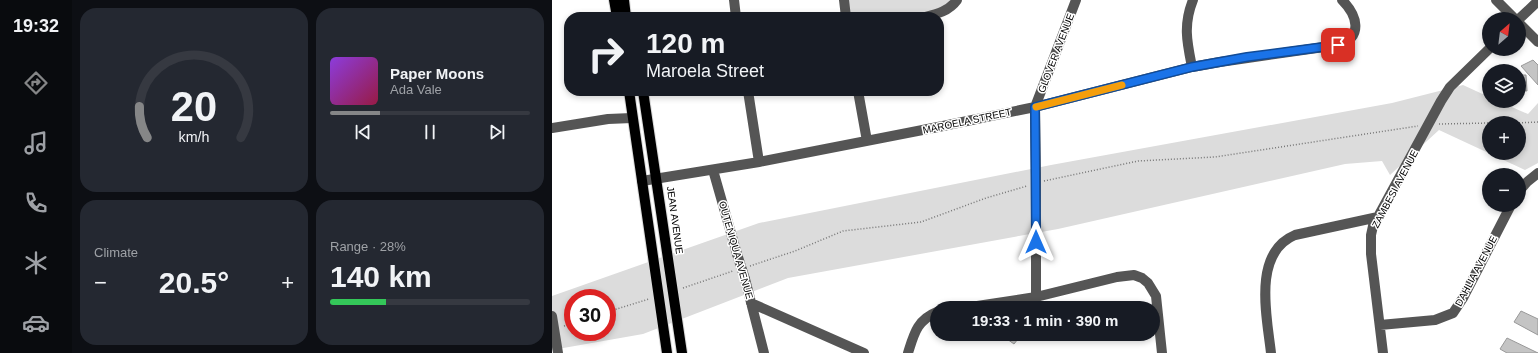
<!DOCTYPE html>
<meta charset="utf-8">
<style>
body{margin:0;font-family:Arial,sans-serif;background:#242831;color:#f1f3f6;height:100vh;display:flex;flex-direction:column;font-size:15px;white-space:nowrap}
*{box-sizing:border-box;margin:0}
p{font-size:13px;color:#9ea1a6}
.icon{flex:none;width:22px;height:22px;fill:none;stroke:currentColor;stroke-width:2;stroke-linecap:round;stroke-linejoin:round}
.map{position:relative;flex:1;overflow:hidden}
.drawer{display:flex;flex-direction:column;gap:8px;padding:8px;background:#0d0f14;width:480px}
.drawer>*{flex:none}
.banner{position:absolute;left:12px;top:12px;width:380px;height:84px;border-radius:16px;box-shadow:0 2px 6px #0003;background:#171b24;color:#f1f3f6;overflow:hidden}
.needle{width:26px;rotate:28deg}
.buttons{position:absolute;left:930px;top:12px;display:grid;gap:8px}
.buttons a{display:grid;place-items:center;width:44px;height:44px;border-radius:50%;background:#171b24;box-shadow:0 2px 6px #0003;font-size:20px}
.speed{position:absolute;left:12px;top:289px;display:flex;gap:8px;font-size:20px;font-weight:700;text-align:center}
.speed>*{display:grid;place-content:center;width:52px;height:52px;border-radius:50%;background:#171b24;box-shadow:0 2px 6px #0003;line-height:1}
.speed .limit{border:6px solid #d22;background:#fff;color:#111}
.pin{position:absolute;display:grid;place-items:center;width:34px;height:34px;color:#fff;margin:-17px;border-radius:8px;box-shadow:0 2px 6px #0006}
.me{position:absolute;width:44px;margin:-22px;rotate:0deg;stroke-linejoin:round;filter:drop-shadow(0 0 3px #0008)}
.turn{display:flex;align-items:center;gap:14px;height:84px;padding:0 16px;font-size:18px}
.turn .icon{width:52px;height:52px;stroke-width:2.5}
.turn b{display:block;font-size:28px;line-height:34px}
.big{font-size:30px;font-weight:800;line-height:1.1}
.drawer .card{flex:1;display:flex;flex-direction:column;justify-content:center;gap:6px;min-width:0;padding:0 14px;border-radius:16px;background:#242831}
.drawer .dial{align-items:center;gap:0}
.dial svg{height:104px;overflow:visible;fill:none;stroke:#363941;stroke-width:7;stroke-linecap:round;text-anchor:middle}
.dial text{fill:#f1f3f6;stroke:none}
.song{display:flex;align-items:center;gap:12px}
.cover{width:48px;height:48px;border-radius:6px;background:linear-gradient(135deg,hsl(270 70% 55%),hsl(340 70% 35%))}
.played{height:4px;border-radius:2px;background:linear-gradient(90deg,#858687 25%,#363941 25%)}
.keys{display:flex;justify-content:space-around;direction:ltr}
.heat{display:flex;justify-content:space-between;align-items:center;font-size:22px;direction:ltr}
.charge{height:6px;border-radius:3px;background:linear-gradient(90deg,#34c759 28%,#363941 0)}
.drawer .tiles{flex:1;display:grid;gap:8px;grid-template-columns:repeat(2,1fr)}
.trip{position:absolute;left:378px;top:301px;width:230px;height:40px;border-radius:20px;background:#171b24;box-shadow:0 2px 6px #0003;font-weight:800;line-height:40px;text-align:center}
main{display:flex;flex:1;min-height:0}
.menu{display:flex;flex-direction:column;width:72px;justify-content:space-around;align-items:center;background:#090b0e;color:#9ea1a6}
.menu .icon{width:28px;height:28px}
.menu .active{color:#858687}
.menu b{font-size:18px;color:#f1f3f6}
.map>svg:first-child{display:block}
</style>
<main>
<nav class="menu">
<b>19:32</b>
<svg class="icon active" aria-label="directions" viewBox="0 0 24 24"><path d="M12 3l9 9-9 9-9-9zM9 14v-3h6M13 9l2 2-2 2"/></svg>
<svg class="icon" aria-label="music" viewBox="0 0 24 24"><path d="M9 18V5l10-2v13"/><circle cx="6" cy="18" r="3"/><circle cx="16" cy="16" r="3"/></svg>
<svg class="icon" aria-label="phone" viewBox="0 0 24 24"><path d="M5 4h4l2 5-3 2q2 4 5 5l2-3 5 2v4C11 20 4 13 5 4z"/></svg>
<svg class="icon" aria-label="climate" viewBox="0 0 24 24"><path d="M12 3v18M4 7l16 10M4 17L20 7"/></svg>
<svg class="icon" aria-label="car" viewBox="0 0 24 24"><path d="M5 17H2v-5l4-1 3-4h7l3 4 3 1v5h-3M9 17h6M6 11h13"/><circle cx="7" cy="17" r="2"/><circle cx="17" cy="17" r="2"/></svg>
</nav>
<section class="drawer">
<div class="tiles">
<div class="card dial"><svg viewBox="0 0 100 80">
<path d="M14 69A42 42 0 1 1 86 69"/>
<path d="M14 69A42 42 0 0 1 8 45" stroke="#858687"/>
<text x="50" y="56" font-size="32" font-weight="700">20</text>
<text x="50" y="72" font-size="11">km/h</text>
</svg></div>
<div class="card">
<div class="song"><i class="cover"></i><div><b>Paper Moons</b><p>Ada Vale</p></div></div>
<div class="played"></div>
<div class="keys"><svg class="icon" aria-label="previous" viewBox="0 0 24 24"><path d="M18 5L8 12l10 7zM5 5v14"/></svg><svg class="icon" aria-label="pause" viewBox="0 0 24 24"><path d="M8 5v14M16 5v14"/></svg><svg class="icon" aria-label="next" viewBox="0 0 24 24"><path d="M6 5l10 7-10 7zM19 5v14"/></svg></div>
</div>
<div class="card"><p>Climate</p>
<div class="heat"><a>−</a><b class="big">20.5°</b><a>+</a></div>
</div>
<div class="card"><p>Range · 28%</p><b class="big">140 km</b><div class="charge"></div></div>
</div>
</section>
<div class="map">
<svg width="986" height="353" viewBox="0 0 986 353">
<rect width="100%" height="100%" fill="#fff"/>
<path fill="#dcdcdc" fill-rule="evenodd" d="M291 0H403L390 11 364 17H295Z
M911 85 937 97V101H946L976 114 986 103V163L973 170 887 130 838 175 830 161 793 164 506 229 236 278 91 334 0 350V296L207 223 499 165 840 103ZM937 123H967V153H937ZM21 298H55V332H21Z"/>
<path fill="#c4c4c4" stroke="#999" d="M981 60 986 65V85L969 66Z
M967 75H974L975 91 967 90Z
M969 311 986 319V335L962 322Z
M448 334H470L462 344Z
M955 338 986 353H955L948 349Z"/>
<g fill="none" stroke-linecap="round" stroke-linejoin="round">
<g stroke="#dbdbdb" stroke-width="12">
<path id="major" d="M62 0 65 17
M72 0 74 17
M77 91 115 353
M91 91 130 353"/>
</g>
<path stroke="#777" stroke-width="1.5" stroke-dasharray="1 2" stroke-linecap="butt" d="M964 123 986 122
M887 124 937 123
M492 181 586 161 663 157 866 126
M198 266 243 251 291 231 369 222 434 198 475 186
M131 288 181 271
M55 312 97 299
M12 326 21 323"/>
<path stroke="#555" stroke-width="10" d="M182 0 184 17
M292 0 294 17
M944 0 963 19
M373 17C385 14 397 11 405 0
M967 19 986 1
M967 23 986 42
M640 67C635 42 631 25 641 0
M196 91 207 162
M306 91 315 141
M0 128 56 119 80 118
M161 170 185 254
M484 175 483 107 524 0
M90 181 207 162 391 126 483 107 640 67 668 62 786 45C812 37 805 15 790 0
M967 191 975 182 986 173
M484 200V297
M193 279 212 353
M199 303 312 353
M412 308 484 297 565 277 582 275 590 278 596 283 604 296 610 353
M0 316 6 353
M828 325 883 320 901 313 911 298 959 205
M356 353C362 334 365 320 385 312
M719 353C715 317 700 253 743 235L826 217
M831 353 819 254V235L821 226 889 101 898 87 937 49"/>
<use href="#major" stroke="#000" stroke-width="10"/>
<path stroke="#555" stroke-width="10" d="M484 175V200
M185 254 193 279"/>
</g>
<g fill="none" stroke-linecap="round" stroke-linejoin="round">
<g stroke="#114b97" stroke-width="10">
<path id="route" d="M484 242 483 107 640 67 695 57 786 45"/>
</g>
<use href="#route" stroke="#1a73e8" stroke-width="7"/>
<path stroke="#f59e0b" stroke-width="7" d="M484 107 570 85"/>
</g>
<g text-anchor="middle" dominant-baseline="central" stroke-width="3" stroke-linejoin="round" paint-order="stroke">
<g font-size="10" fill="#000" stroke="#fff">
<text transform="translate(504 53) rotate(-69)">GLOVER AVENUE</text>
<text transform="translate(415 121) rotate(-12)">MAROELA STREET</text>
<text transform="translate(843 189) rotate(-62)">ZAMBESI AVENUE</text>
<text transform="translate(123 220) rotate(82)">JEAN AVENUE</text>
<text transform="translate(184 250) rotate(74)">OUTENIQUA AVENUE</text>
<text transform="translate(924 271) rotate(-62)">DAHLIA AVENUE</text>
</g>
</g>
</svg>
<div class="buttons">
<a><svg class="needle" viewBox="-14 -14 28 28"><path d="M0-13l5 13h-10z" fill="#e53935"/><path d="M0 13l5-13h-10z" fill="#9ea1a6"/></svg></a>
<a><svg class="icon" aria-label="layers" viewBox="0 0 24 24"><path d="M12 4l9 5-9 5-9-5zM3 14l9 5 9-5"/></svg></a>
<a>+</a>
<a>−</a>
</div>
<div class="speed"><div class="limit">30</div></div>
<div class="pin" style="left:786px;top:45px;background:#d93025"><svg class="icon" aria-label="arrive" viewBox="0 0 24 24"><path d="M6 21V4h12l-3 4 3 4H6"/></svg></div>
<svg class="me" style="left:484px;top:242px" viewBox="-20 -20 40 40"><path d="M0-17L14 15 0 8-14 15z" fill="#1a73e8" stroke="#fff" stroke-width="4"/></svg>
<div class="trip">19:33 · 1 min · 390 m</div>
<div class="banner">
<div class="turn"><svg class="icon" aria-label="right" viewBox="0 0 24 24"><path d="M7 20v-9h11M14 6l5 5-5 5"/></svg><div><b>120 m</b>Maroela Street</div></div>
</div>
</div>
</main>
